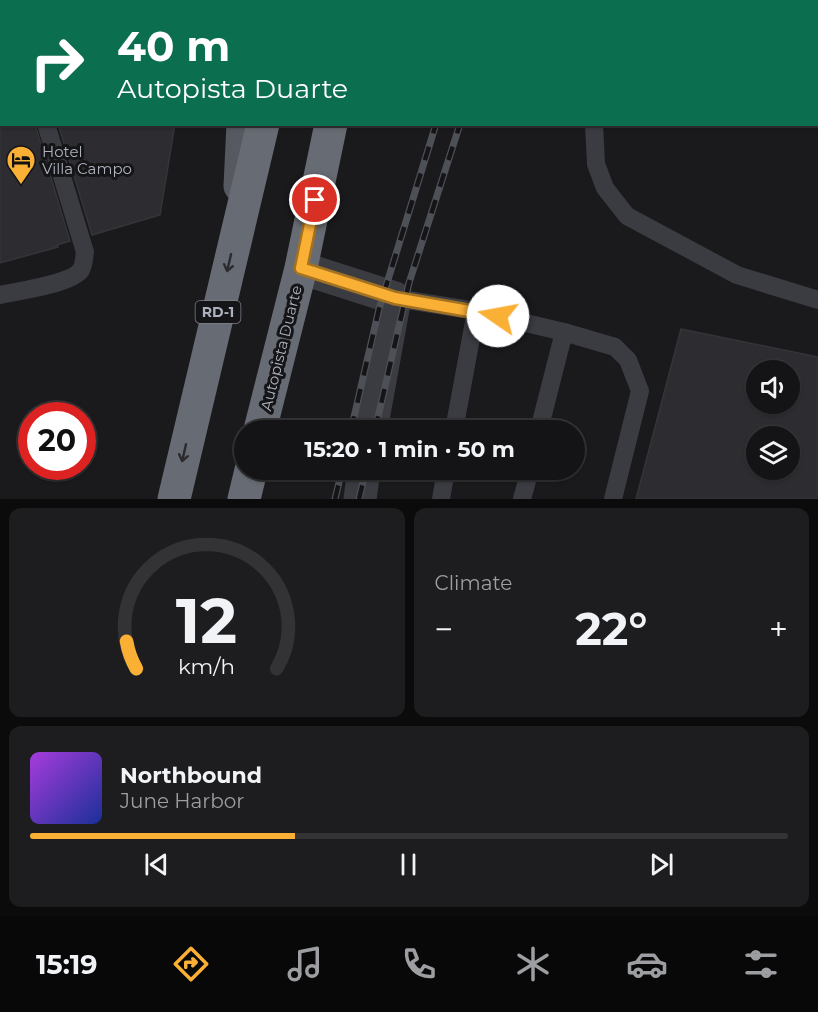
<!DOCTYPE html>
<meta charset="utf-8">
<style>
body{margin:0;font-family:Montserrat,sans-serif;background:#1d1d1f;color:#f1f3f6;height:100vh;display:flex;flex-direction:column;font-size:22px;white-space:nowrap}
*{box-sizing:border-box;margin:0}
p{font-size:20px;color:#9d9ea1}
.icon{flex:none;width:33px;height:33px;fill:none;stroke:currentColor;stroke-width:2;stroke-linecap:round;stroke-linejoin:round}
.map{position:relative;height:499px;overflow:hidden}
.side{display:flex;flex-direction:column;gap:9px;padding:9px;background:#0b0b0c;flex:1}
.side>*{flex:none}
.top-card{position:absolute;left:0px;top:0px;width:819px;height:126px;box-shadow:0 2px 4px #0004,0 0 0 2px #333335;background:#0b6e4f;color:#fff;overflow:hidden}
.buttons{position:absolute;left:746px;top:360px;display:grid;gap:12px}
.buttons a{display:grid;place-items:center;width:54px;height:54px;border-radius:50%;background:#141416;box-shadow:0 2px 4px #0004,0 0 0 2px #333335;font-size:30px}
.speed{position:absolute;left:18px;top:402px;display:flex;gap:12px;font-size:30px;font-weight:700;text-align:center}
.speed>*{display:grid;place-content:center;width:78px;height:78px;border-radius:50%;background:#141416;box-shadow:0 2px 4px #0004,0 0 0 2px #333335;line-height:1}
.speed .limit{border:9px solid #d22;background:#fff;color:#111}
.pin{position:absolute;display:grid;place-items:center;width:51px;height:51px;color:#fff;margin:-26px;border:3px solid #fff;border-radius:50%;box-shadow:0 2px 6px #0007}
.me{position:absolute;width:66px;margin:-33px;rotate:282deg;stroke-linejoin:round;filter:drop-shadow(0 0 4px #0008)}
.turn{display:flex;align-items:center;gap:21px;height:126px;padding:0 18px;font-size:27px}
.turn .icon{width:78px;height:78px;stroke-width:2.5}
.turn b{display:block;font-size:42px;line-height:51px}
.big{font-size:45px;font-weight:700;line-height:1.1}
.side .tile{flex:1;display:flex;flex-direction:column;justify-content:center;gap:9px;min-width:0;padding:0 21px;border-radius:12px;background:#1d1d1f}
.side .dial{align-items:center;gap:0}
.dial svg{height:156px;overflow:visible;fill:none;stroke:#333335;stroke-width:7;stroke-linecap:round;text-anchor:middle}
.dial text{fill:#f1f3f6;stroke:none}
.song{display:flex;align-items:center;gap:18px}
.cover{width:72px;height:72px;border-radius:9px;background:linear-gradient(135deg,hsl(280 70% 55%),hsl(230 70% 35%))}
.played{height:6px;border-radius:3px;background:linear-gradient(90deg,#faaf35 35%,#333335 35%)}
.keys{display:flex;justify-content:space-around;direction:ltr}
.heat{display:flex;justify-content:space-between;align-items:center;font-size:33px;direction:ltr}
.side .tiles{flex:1;display:grid;gap:9px;grid-template-columns:1fr 1fr}
.tile:last-child{grid-column:span 2}
.trip{position:absolute;left:234px;top:420px;width:351px;height:60px;border-radius:30px;background:#141416;box-shadow:0 2px 4px #0004,0 0 0 2px #333335;font-weight:700;line-height:60px;text-align:center}
.tab-bar{display:flex;height:96px;justify-content:space-around;align-items:center;background:#080809;color:#9d9ea1}
.tab-bar .icon{width:42px;height:42px}
.tab-bar .active{color:#faaf35}
.tab-bar b{font-size:27px;color:#f1f3f6}
.map>svg:first-child{display:block}
</style>
<div class="map">
<svg width="818" height="499" viewBox="0 0 818 499">
<rect width="100%" height="100%" fill="#1a1a1d"/>
<path fill="#2d2d31" stroke="#343439" stroke-width="1.5" fill-rule="evenodd" d="M0 124H35L70 241 57 245 58 247 0 263Z
M58 124H175L160 215 92 235Z
M681 329 818 357V499H636ZM756 370H789V404H756ZM756 436H789V470H756Z"/>
<g fill="none" stroke-linecap="round" stroke-linejoin="round">
<path stroke="#3b3c42" stroke-width="18" d="M111 0 112 2
M30 2 31 0
M628 2V0
M594 124 596 164 605 188 627 216 737 275 818 300
M0 295C18 291 71 284 81 270 84 265 84 258 85 252L46 124
M395 298 476 311 564 332 615 347 628 360 640 391 613 499
M454 430 476 311
M539 430 564 332
M441 499 446 470
M522 499 530 470"/>
<path stroke="#3b3c42" stroke-width="33" d="M301 268 395 298 371 430
M360 499 364 470"/>
<path stroke="#575961" stroke-width="33" d="M248 2V0
M395 2V0
M240 186 243 124"/>
<path stroke="#676b73" stroke-width="33" d="M293 2V0
M358 2V0
M260 430 301 268 331 124
M174 499 263 124
M244 499 251 470"/>
<g stroke="#4e5057" stroke-width="7">
<path id="rail" d="M475 2V0
M499 2 500 0
M351 430 379 309 436 124
M375 430 409 283 460 124
M335 499 342 470
M359 499 366 470"/>
</g>
<use href="#rail" stroke="#151518" stroke-width="4.5" stroke-dasharray="14" stroke-linecap="butt"/>
</g>
<defs><path id="oneway-shaft" d="M-6 0H5M1.5-3L5.5 0L1.5 3" fill="none" stroke-width="1.6" stroke-linecap="round" stroke-linejoin="round" transform="scale(1.5)"/></defs>
<g stroke="#2a2a2f">
<use href="#oneway-shaft" transform="translate(229 263) rotate(103)"/>
<use href="#oneway-shaft" transform="translate(184 453) rotate(103)"/>
</g>
<g fill="none" stroke-linecap="round" stroke-linejoin="round">
<g stroke="#a27222" stroke-width="15">
<path id="route" d="M315 200 301 268 395 298 498 316"/>
</g>
<use href="#route" stroke="#faaf35" stroke-width="10"/>
</g>
<defs>
<g id="hotel-pin" transform="scale(1.5)"><path d="M0 17L-7.5 6A9.5 9.5 0 1 1 7.5 6Z" fill="#faaf35" stroke="#151518"/><path d="M-6-4.5h1.5V1H6V5H4.5V3h-9V5H-6ZM-4 0a1.8 1.8 0 1 1 3.6 0ZM.5 0V-2.5h3Q6-2.5 6 0Z" fill="#111"/></g>
</defs>
<g fill-rule="evenodd">
<use href="#hotel-pin" x="21" y="160"/>
</g>
<g text-anchor="middle" dominant-baseline="central" stroke-width="6" stroke-linejoin="round" paint-order="stroke">
<rect fill="#151518" stroke="#7f838c" stroke-width="1.5" x="195.5" y="301" width="45" height="22" rx="4.5"/>
<g font-size="14" font-weight="bold" fill="#acb2bd">
<text x="218" y="312">RD-1</text>
</g>
<g font-size="15" fill="#acb2bd" stroke="#151518" text-anchor="start">
<text x="42" y="151">Hotel<tspan x="42" dy="17">Villa Campo</tspan></text>
</g>
<g font-size="15" fill="#acb2bd" stroke="#151518">
<text transform="translate(281 348) rotate(-76)">Autopista Duarte</text>
</g>
</g>
</svg>
<div class="buttons">
<a><svg class="icon" aria-label="sound" viewBox="0 0 24 24"><path d="M4 9h4l5-4v14l-5-4H4zM17 9q2 3 0 6"/></svg></a>
<a><svg class="icon" aria-label="layers" viewBox="0 0 24 24"><path d="M12 4l9 5-9 5-9-5zM3 14l9 5 9-5"/></svg></a>
</div>
<div class="speed"><div class="limit">20</div></div>
<div class="pin" style="left:315px;top:200px;background:#d93025"><svg class="icon" aria-label="arrive" viewBox="0 0 24 24"><path d="M6 21V4h12l-3 4 3 4H6"/></svg></div>
<svg class="me" style="left:498px;top:316px" viewBox="-20 -20 40 40"><circle r="19" fill="#fff"/><path d="M0-13L10 11 0 6-10 11z" fill="#faaf35"/></svg>
<div class="trip">15:20 · 1 min · 50 m</div>
<div class="top-card">
<div class="turn"><svg class="icon" aria-label="right" viewBox="0 0 24 24"><path d="M7 20v-9h11M14 6l5 5-5 5"/></svg><div><b>40 m</b>Autopista Duarte</div></div>
</div>
</div>
<section class="side">
<div class="tiles">
<div class="tile dial"><svg viewBox="0 0 100 80">
<path d="M14 69A42 42 0 1 1 86 69"/>
<path d="M14 69A42 42 0 0 1 9 55" stroke="#faaf35"/>
<text x="50" y="56" font-size="32" font-weight="700">12</text>
<text x="50" y="72" font-size="11">km/h</text>
</svg></div>
<div class="tile"><p>Climate</p>
<div class="heat"><a>−</a><b class="big">22°</b><a>+</a></div>
</div>
<div class="tile">
<div class="song"><i class="cover"></i><div><b>Northbound</b><p>June Harbor</p></div></div>
<div class="played"></div>
<div class="keys"><svg class="icon" aria-label="previous" viewBox="0 0 24 24"><path d="M18 5L8 12l10 7zM5 5v14"/></svg><svg class="icon" aria-label="pause" viewBox="0 0 24 24"><path d="M8 5v14M16 5v14"/></svg><svg class="icon" aria-label="next" viewBox="0 0 24 24"><path d="M6 5l10 7-10 7zM19 5v14"/></svg></div>
</div>
</div>
</section>
<nav class="tab-bar">
<b>15:19</b>
<svg class="icon active" aria-label="directions" viewBox="0 0 24 24"><path d="M12 3l9 9-9 9-9-9zM9 14v-3h6M13 9l2 2-2 2"/></svg>
<svg class="icon" aria-label="music" viewBox="0 0 24 24"><path d="M9 18V5l10-2v13"/><circle cx="6" cy="18" r="3"/><circle cx="16" cy="16" r="3"/></svg>
<svg class="icon" aria-label="phone" viewBox="0 0 24 24"><path d="M5 4h4l2 5-3 2q2 4 5 5l2-3 5 2v4C11 20 4 13 5 4z"/></svg>
<svg class="icon" aria-label="climate" viewBox="0 0 24 24"><path d="M12 3v18M4 7l16 10M4 17L20 7"/></svg>
<svg class="icon" aria-label="car" viewBox="0 0 24 24"><path d="M5 17H2v-5l4-1 3-4h7l3 4 3 1v5h-3M9 17h6M6 11h13"/><circle cx="7" cy="17" r="2"/><circle cx="17" cy="17" r="2"/></svg>
<svg class="icon" aria-label="filters" viewBox="0 0 24 24"><path d="M4 7h16M4 17h16"/><circle cx="9" cy="7" r="2"/><circle cx="15" cy="17" r="2"/></svg>
</nav>
